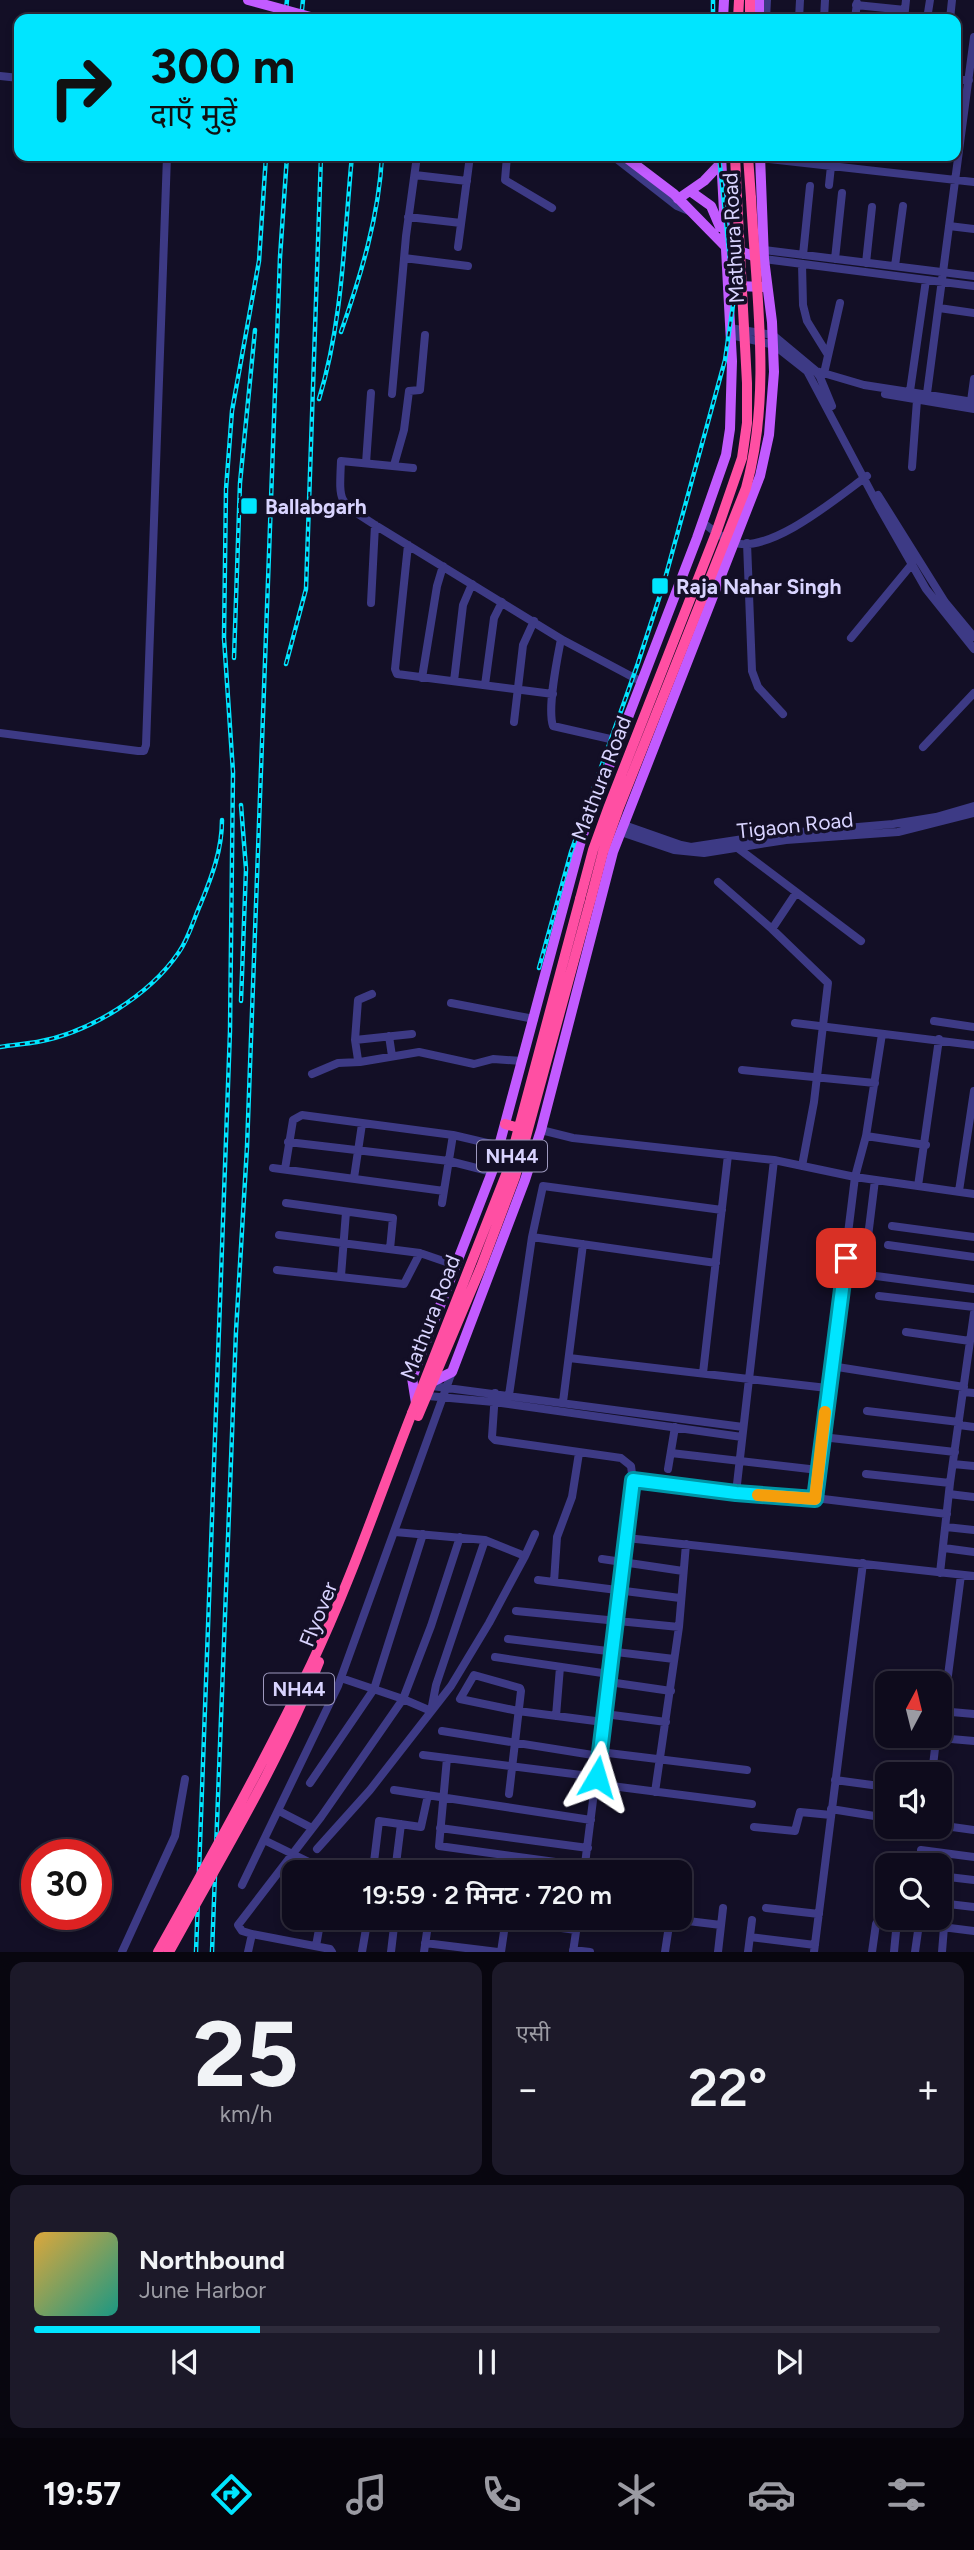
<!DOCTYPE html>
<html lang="hi">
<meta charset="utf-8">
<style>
body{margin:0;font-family:Figtree,"Noto Sans Devanagari",sans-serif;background:#1c1929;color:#f1f3f6;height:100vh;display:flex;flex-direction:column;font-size:26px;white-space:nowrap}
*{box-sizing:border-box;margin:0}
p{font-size:23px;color:#9b9ba3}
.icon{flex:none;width:38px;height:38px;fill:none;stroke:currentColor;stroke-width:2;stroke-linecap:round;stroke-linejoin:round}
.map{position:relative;height:1952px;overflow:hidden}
.panel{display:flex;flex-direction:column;gap:10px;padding:10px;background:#08060f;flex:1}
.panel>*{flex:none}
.banner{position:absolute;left:14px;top:14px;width:947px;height:147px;border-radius:14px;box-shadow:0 4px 10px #0003,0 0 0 2px #2e2b3b;background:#00e5ff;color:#111;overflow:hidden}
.needle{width:46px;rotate:7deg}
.buttons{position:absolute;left:875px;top:1671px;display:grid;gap:14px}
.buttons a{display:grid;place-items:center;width:77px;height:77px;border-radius:14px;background:#0e0b1c;box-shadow:0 4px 10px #0003,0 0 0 2px #2e2b3b;font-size:35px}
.speed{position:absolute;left:21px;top:1839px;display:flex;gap:14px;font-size:35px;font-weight:700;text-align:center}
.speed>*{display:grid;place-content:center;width:91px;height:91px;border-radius:50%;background:#0e0b1c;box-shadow:0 4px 10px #0003,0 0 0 2px #2e2b3b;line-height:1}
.speed .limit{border:10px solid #d22;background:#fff;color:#111}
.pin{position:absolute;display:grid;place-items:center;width:60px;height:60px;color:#fff;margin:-30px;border-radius:14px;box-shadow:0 4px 10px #0006}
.me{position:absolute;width:77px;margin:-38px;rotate:7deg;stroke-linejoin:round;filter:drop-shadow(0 0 5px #0008)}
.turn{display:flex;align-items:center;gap:24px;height:147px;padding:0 21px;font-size:32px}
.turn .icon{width:91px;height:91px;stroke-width:2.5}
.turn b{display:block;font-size:49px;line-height:60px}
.big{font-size:52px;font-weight:600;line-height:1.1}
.panel .widget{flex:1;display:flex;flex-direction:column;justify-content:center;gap:10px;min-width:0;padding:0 24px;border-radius:14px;background:#1c1929}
.panel .dial{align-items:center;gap:0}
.dial b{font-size:91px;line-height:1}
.song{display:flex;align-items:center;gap:21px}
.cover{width:84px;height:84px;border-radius:10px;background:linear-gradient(135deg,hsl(40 70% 55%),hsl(170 70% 35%))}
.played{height:7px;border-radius:4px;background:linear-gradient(90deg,#00e5ff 25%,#2e2b3b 25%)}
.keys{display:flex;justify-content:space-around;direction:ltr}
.heat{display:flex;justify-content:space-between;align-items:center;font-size:38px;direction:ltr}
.panel .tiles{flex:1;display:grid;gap:10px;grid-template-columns:1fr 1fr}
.widget:last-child{grid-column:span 2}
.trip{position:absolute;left:282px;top:1860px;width:410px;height:70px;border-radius:14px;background:#0e0b1c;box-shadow:0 4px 10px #0003,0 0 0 2px #2e2b3b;font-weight:600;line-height:70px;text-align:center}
.tab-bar{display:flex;height:112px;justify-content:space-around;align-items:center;background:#06040b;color:#9b9ba3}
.tab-bar .icon{width:49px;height:49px}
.tab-bar .on{color:#00e5ff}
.tab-bar b{font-size:32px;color:#f1f3f6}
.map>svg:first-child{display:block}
</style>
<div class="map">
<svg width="974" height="1952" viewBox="0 0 974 1952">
<rect width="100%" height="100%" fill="#130f26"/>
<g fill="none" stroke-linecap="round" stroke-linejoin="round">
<path stroke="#3d3a85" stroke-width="8" d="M856 5 905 10
M766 19 767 0
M799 19 800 0
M824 19 825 0
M855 19 857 3
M904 19 906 0
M927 19 930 0
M950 19 952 0
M0 76 19 78
M956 80H969
M507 156 505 180 552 208
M613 156 677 206 689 211
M760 158 974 182
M415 175 467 181
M829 185 831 166
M408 217 461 223
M949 226 974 229
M458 247 470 156
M764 250 974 276
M803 255 810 186
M404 258 468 266
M764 259 974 286
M835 259 842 193
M866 263 872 207
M802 264 803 305 807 321 828 355
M895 266 903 206
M939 308 974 313
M730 328 773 335 815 370 820 377 832 406
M731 335 774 345 807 371 878 505 926 589 974 649
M825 369 840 303
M813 370 864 385 974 402
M392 394 406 236 417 156
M885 394 974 409
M909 398 926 280
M926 401 974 37
M971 401 974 379
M366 463 371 393
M394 465 404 430 409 391 420 390 425 335
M912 467 917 400
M413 468 341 461C339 505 338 501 375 525L561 639 642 682
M878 495 945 602 974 637
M703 523C712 529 724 540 735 543 772 553 838 497 867 476
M747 543 752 671 758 687 783 714
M408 545 395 669 397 674 553 694
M371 603 375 525
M851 638 912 564
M561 639C557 660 547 708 553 726L619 741
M422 678 437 586 443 566
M454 681 463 605 472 584
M485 685 494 618 502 602
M514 722 523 645 534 621
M0 733 138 751H144L146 745 167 156
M923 747 974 693
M624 825 681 845 691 847 776 834 893 824 936 817 974 806
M621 832 674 850 704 853 786 840 898 832 974 813
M739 849 861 941
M718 882 772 929 828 983 814 1102 802 1166
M772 929 796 893
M451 1003 534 1019
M934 1021 974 1027
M795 1023 974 1045
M882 1034 866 1136 926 1145
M389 1036 392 1056
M355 1040 412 1034
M358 1060 355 1040 358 1000 372 994
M742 1070 875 1083
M312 1074 338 1063 360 1062 419 1052 474 1064 493 1059 522 1061
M541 1130 573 1138 774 1160 855 1177 974 1194
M288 1142 449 1161 492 1172
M273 1168 444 1191
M285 1169 293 1120 302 1115 453 1135 500 1146
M354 1178 362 1124
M918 1186 939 1039
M959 1191 974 1091
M286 1203 393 1218 390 1249
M442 1203 453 1135
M892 1226 974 1237
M279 1235 420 1253
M532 1237 716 1263
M888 1245 974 1257
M864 1269 875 1180
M277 1270 404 1284 420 1253 455 1265
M341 1276 346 1212
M876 1276 974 1289
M879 1296 974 1307
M906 1332 970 1341
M569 1358 827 1388
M831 1366 964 1387
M703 1373 728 1155
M432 1386 743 1427
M963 1392 974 1393
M495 1393 492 1437 495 1440 621 1458 631 1466 633 1481 584 1872
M509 1395 532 1237 543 1186 722 1210
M428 1396 494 1402 742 1437
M563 1402 583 1244
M867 1411 959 1422
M959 1425 974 1427
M822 1437 955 1452
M671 1453 818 1470
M953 1464 974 1466
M668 1469 675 1427
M866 1474 950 1483
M633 1481 736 1493 815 1499 855 1177 866 1136
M736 1493 774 1160
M949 1494 974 1497
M815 1498 947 1514
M946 1527 974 1530
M627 1538 974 1576
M944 1548 974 1552
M525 1556 535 1534
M602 1559 683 1571
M940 1573 950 1483 974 1313
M538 1580 680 1598
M554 1582 557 1537 572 1497 579 1453
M516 1611 679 1627
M508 1639 674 1659
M495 1657 609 1674
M341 1678 403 1699 431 1711 436 1685 485 1540
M609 1682 671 1691
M940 1688 947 1683 961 1575
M940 1711 974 1714
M605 1714 666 1722
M556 1716 560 1667
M442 1731 599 1756
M600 1752 747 1770
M423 1755 597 1777
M447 1758 439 1846 585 1866
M932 1774 936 1740 940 1738 974 1741
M835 1780 887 1787
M310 1783 374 1689 423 1534
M596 1784 752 1804
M394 1790 591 1820
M655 1792 679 1627 686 1544
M509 1794C513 1760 517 1725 521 1691L520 1688 474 1675 460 1699 518 1711 603 1722
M831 1809 887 1818
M279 1811 312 1828
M945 1826 974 1830
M754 1827 795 1831 800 1812 831 1815
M440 1828 588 1848
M264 1840 313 1864
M317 1849 370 1790 451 1686 489 1623 525 1556 485 1540 395 1532
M921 1850 974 1857
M373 1870 379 1821 421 1827 428 1795
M328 1872 330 1863 390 1872
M395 1872 401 1824
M511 1872 513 1857
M940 1876 974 1880
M242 1885 338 1686 452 1372
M940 1903 974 1907
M766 1908 819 1914
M360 1918 366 1920 367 1923 362 1952
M489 1918 576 1930
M663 1918 721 1925
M750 1937 815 1945
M425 1943 498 1952
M316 1946 321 1918
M573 1950 590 1952
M122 1952 175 1836 185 1779
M248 1952 252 1934
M332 1952 330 1949 252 1934 242 1931 238 1925 321 1817 403 1699 431 1626 460 1537
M391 1952 395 1918
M424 1952 429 1918
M501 1952 506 1918
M573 1952 578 1918
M665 1952 670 1919
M718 1952 723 1908
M748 1952 752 1920
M814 1952 863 1563
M872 1952 876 1924 879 1919 974 1931
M894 1952 897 1921
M915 1952 919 1924
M942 1952 944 1927"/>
<path stroke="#c25bff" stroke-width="10" d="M723 19 724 0
M759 19V0
M624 156 674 194 725 246 762 259
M690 191 711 206 720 227
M678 199 704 181 721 163
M728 289 737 286 765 287
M434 1381 452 1372 525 1180 541 1130 613 852 760 476 769 435 774 372 772 322 764 259 760 156
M416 1403 412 1378 492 1172 582 837 697 538 726 455 730 429 732 361 721 156"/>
<path stroke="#ff4fa3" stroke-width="10" d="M738 19 739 0
M750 19V0
M735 156 737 198
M748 156 751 198
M505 1124 519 1128
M412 1413 507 1172 580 899
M418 1416 481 1267 515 1177 591 898"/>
<g stroke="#00e5ff" stroke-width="4.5">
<path id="rail" d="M285 19 287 0
M301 19 303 0
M713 19V0
M341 332C361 275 379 216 382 156
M319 399C343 321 344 237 352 156
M234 658 240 483 255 330
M286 664 306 589 321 156
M539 968 571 852 638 663 663 586 725 360 734 298 719 156
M241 1001 246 869 241 805
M0 1047C12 1045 25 1044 37 1042 89 1033 150 995 179 952 189 938 194 918 201 903 212 876 222 850 222 820
M196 1952 230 1031 233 772 224 638 226 489 232 411 259 261 266 156
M212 1952 236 1331 247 1147 280 257 287 156"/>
</g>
<use href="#rail" stroke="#130f26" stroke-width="2" stroke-dasharray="5" stroke-linecap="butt"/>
<path stroke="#c25bff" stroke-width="10" d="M248 0 318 19"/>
<path stroke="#ff4fa3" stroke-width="10" d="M591 898 603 852 618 810 746 488C772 394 756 294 751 198
M580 899 593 850 609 806 716 533 742 458 747 423V383L737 198
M158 1952C211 1857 264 1763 311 1665 350 1583 379 1497 412 1413
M169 1952C221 1857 279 1763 319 1662"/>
</g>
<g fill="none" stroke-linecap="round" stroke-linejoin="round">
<g stroke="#0095a6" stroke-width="18">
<path id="route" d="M597 1777 633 1480 736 1493 815 1499 846 1258"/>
</g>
<use href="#route" stroke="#00e5ff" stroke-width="12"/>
<path stroke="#f59e0b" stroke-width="12" d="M758 1495 815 1499 825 1412"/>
</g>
<g fill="#00e5ff" stroke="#130f26" stroke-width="2.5">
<rect x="240" y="497" width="18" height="18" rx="3.5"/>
<rect x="651" y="577" width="18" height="18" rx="3.5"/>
</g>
<g text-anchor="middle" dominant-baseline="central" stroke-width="7" stroke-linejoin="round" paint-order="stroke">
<g fill="#130f26" stroke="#9e99be" stroke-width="2">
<rect x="477" y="1140.5" width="70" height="31" rx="5"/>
<rect x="264" y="1673.5" width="70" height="31" rx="5"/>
</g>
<g font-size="19" font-weight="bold" fill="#d9d4ff">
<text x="512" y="1156">NH44</text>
<text x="299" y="1689">NH44</text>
</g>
<g font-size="21" fill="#d9d4ff" stroke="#130f26">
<text transform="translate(733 238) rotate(-93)">Mathura Road</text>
<text transform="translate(601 778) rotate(-69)">Mathura Road</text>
<text transform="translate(795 825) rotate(-6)">Tigaon Road</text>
<text transform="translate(430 1317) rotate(-69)">Mathura Road</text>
<text transform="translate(318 1614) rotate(-68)">Flyover</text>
</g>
<g font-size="21" font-weight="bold" fill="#d9d4ff" stroke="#130f26" text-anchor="start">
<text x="265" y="506">Ballabgarh</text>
<text x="676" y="586">Raja Nahar Singh</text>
</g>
</g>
</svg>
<div class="buttons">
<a><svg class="needle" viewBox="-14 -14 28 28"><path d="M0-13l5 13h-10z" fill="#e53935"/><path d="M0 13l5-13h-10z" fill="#9b9ba3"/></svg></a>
<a><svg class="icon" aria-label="sound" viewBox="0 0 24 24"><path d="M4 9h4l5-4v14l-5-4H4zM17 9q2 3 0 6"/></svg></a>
<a><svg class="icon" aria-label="search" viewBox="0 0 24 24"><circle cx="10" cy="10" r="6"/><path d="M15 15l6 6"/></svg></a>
</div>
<div class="speed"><div class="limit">30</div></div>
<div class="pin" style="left:846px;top:1258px;background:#d93025"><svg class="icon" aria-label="arrive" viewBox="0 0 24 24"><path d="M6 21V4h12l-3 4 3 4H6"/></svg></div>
<svg class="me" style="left:597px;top:1777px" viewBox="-20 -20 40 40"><path d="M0-17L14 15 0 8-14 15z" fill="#00e5ff" stroke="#fff" stroke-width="4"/></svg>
<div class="trip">19:59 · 2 मिनट · 720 m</div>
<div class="banner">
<div class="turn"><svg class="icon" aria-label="right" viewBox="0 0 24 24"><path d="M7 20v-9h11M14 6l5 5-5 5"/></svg><div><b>300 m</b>दाएँ मुड़ें</div></div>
</div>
</div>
<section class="panel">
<div class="tiles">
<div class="widget dial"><b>25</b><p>km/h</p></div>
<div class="widget"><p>एसी</p>
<div class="heat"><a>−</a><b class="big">22°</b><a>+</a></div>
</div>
<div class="widget">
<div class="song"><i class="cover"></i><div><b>Northbound</b><p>June Harbor</p></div></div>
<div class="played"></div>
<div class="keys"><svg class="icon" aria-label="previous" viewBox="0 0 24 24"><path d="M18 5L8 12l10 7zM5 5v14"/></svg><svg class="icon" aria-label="pause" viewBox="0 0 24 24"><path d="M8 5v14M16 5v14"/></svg><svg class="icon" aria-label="next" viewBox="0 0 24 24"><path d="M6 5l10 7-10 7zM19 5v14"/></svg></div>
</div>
</div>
</section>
<nav class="tab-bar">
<b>19:57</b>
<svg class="icon on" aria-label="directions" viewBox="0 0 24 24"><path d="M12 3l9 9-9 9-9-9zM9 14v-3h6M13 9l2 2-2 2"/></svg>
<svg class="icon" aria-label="music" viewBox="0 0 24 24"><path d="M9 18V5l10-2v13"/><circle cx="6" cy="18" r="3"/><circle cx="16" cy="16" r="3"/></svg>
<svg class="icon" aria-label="phone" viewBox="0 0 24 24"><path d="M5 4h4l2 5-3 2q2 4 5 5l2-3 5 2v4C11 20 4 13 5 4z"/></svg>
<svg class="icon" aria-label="climate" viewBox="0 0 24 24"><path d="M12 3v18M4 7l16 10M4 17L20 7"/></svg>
<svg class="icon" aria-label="car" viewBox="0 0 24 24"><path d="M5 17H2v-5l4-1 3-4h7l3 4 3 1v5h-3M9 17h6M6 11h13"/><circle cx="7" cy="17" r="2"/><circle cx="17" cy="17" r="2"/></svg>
<svg class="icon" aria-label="filters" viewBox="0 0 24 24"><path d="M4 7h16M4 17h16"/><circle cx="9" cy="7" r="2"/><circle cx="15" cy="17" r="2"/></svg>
</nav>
